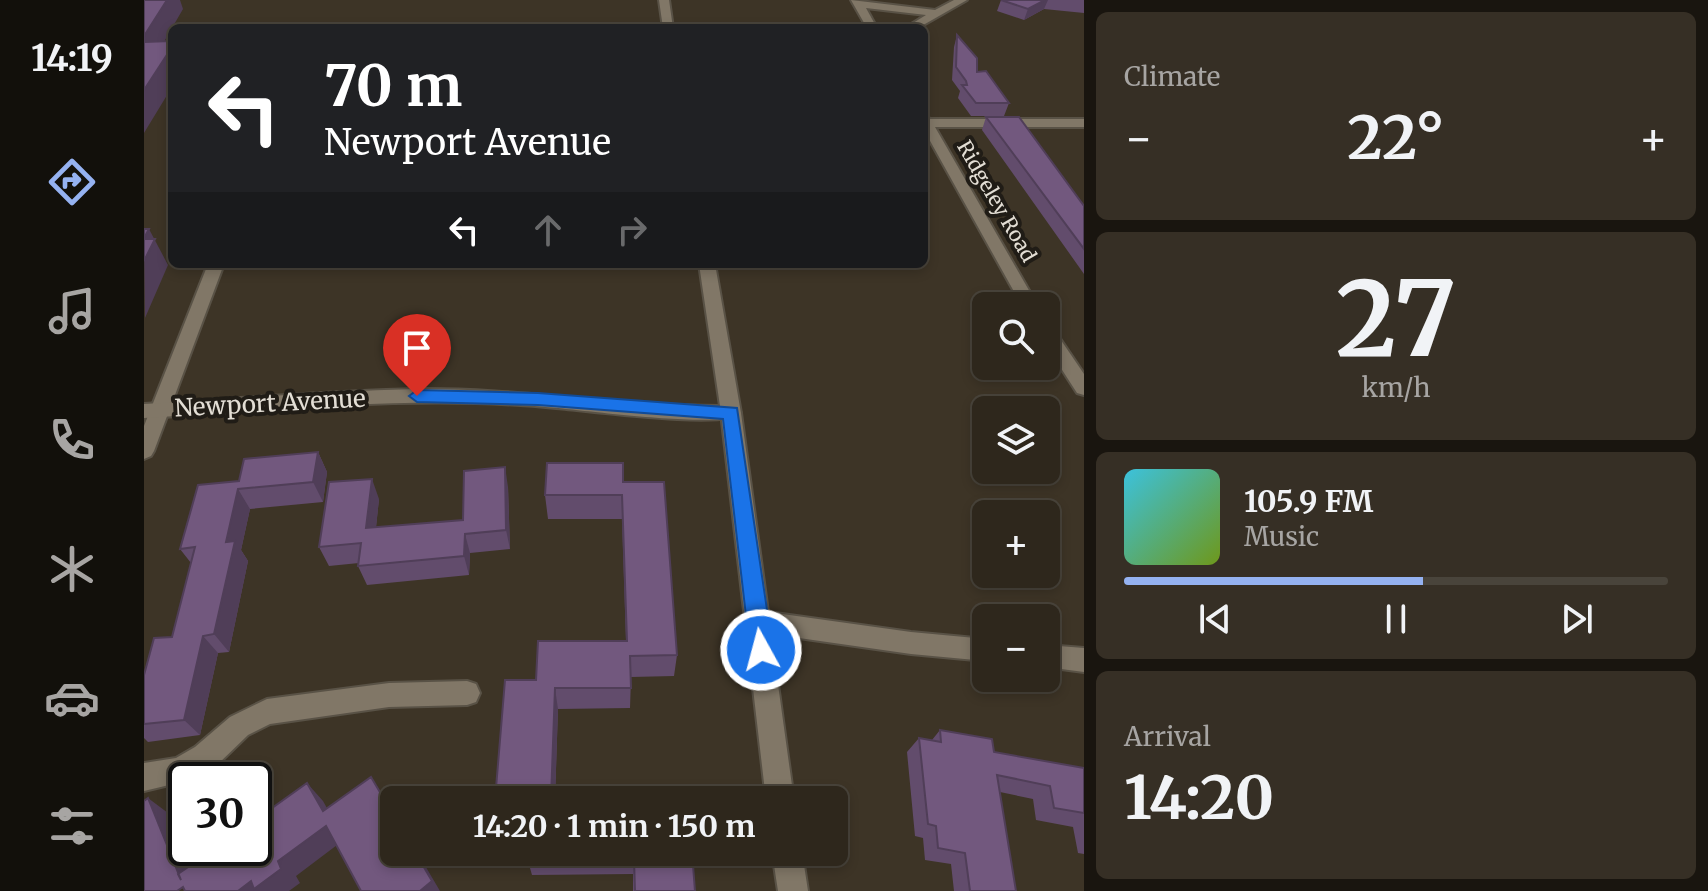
<!DOCTYPE html>
<meta charset="utf-8">
<style>
body{margin:0;font-family:Merriweather,serif;background:#362f25;color:#f1f3f6;height:100vh;display:flex;flex-direction:column;font-size:30px;white-space:nowrap}
*{box-sizing:border-box;margin:0}
p{font-size:26px;color:#a7a5a3}
.icon{flex:none;width:44px;height:44px;fill:none;stroke:currentColor;stroke-width:2;stroke-linecap:round;stroke-linejoin:round}
.map{position:relative;flex:1;overflow:hidden}
.sheet{display:flex;flex-direction:column;gap:12px;padding:12px;background:#19150f;width:624px}
.sheet>*{flex:none}
.hud{position:absolute;left:24px;top:24px;width:760px;height:244px;border-radius:12px;box-shadow:0 4px 12px #0003,0 0 0 2px #49443b;background:#202124;color:#fff;overflow:hidden}
.buttons{position:absolute;left:828px;top:292px;display:grid;gap:16px}
.buttons a{display:grid;place-items:center;width:88px;height:88px;border-radius:12px;background:#2e271c;box-shadow:0 4px 12px #0003,0 0 0 2px #49443b;font-size:40px}
.speed{position:absolute;left:24px;top:762px;display:flex;gap:16px;font-size:40px;font-weight:700;text-align:center}
.speed>*{display:grid;place-content:center;width:104px;height:104px;border-radius:50%;background:#2e271c;box-shadow:0 4px 12px #0003,0 0 0 2px #49443b;line-height:1}
.speed .limit{border:4px solid #111;border-radius:12px;background:#fff;color:#111}
.pin{position:absolute;display:grid;place-items:center;width:68px;height:68px;color:#fff;margin:-82px -34px;border-radius:50% 50% 50% 0;rotate:-45deg;box-shadow:0 0 8px #0007}
.pin .icon{rotate:45deg}
.me{position:absolute;width:88px;margin:-44px;rotate:353deg;stroke-linejoin:round;filter:drop-shadow(0 0 6px #0008)}
.turn{display:flex;align-items:center;gap:28px;height:168px;padding:0 24px;font-size:36px}
.turn .icon{width:104px;height:104px;stroke-width:2.5}
.turn b{display:block;font-size:56px;line-height:68px}
.lanes{display:flex;align-items:center;height:76px;padding:0 24px;background:#0003;justify-content:center;gap:40px;direction:ltr}
.lanes .off{opacity:.35}
.big{font-size:60px;font-weight:700;line-height:1.1}
.sheet .card{flex:1;display:flex;flex-direction:column;justify-content:center;gap:12px;min-width:0;padding:0 28px;border-radius:12px;background:#362f25}
.sheet .dial{align-items:center;gap:0}
.dial b{font-size:104px;line-height:1}
.song{display:flex;align-items:center;gap:24px}
.cover{width:96px;height:96px;border-radius:12px;background:linear-gradient(135deg,hsl(190 70% 55%),hsl(80 70% 35%))}
.played{height:8px;border-radius:4px;background:linear-gradient(90deg,#95b2f1 55%,#49443b 55%)}
.keys{display:flex;justify-content:space-around;direction:ltr}
.heat{display:flex;justify-content:space-between;align-items:center;font-size:44px;direction:ltr}
.trip{position:absolute;left:236px;top:786px;width:468px;height:80px;border-radius:12px;background:#2e271c;box-shadow:0 4px 12px #0003,0 0 0 2px #49443b;font-weight:700;line-height:80px;text-align:center}
main{display:flex;flex:1;min-height:0}
.menu{display:flex;flex-direction:column;width:144px;justify-content:space-around;align-items:center;background:#12100b;color:#a7a5a3}
.menu .icon{width:56px;height:56px}
.menu .current{color:#95b2f1}
.menu b{font-size:36px;color:#f1f3f6}
.map>svg:first-child{display:block}
</style>
<main>
<nav class="menu">
<b>14:19</b>
<svg class="icon current" aria-label="directions" viewBox="0 0 24 24"><path d="M12 3l9 9-9 9-9-9zM9 14v-3h6M13 9l2 2-2 2"/></svg>
<svg class="icon" aria-label="music" viewBox="0 0 24 24"><path d="M9 18V5l10-2v13"/><circle cx="6" cy="18" r="3"/><circle cx="16" cy="16" r="3"/></svg>
<svg class="icon" aria-label="phone" viewBox="0 0 24 24"><path d="M5 4h4l2 5-3 2q2 4 5 5l2-3 5 2v4C11 20 4 13 5 4z"/></svg>
<svg class="icon" aria-label="climate" viewBox="0 0 24 24"><path d="M12 3v18M4 7l16 10M4 17L20 7"/></svg>
<svg class="icon" aria-label="car" viewBox="0 0 24 24"><path d="M5 17H2v-5l4-1 3-4h7l3 4 3 1v5h-3M9 17h6M6 11h13"/><circle cx="7" cy="17" r="2"/><circle cx="17" cy="17" r="2"/></svg>
<svg class="icon" aria-label="filters" viewBox="0 0 24 24"><path d="M4 7h16M4 17h16"/><circle cx="9" cy="7" r="2"/><circle cx="15" cy="17" r="2"/></svg>
</nav>
<div class="map">
<svg width="940" height="891" viewBox="0 0 940 891">
<rect width="100%" height="100%" fill="#3d3426"/>
<g fill="none" stroke-linecap="round" stroke-linejoin="round">
<g stroke="#595246" stroke-width="4">
<path id="minor" d="M707 0 791 10 810 0H823L774 28H761L782 15 722 8 733 28H723Z
M780 115 786 119H940V127H791L894 306H878L780 130Z
M64 264H80L10 451 7 456 0 459V426Z
M902 325 908 327 940 374V395L933 393 902 345Z
M587 406 597 413 624 612 767 632 842 639V661L767 654 627 634 650 800H622L577 413Z
M902 645 940 648V672L902 667Z
M323 681 332 684 336 693 332 702 323 705 245 707 126 724 104 735 71 767 46 780 0 791V763L32 758 51 747 86 717 123 699 245 683Z
M628 852H658L664 891H634Z"/>
</g>
<g stroke="#595246" stroke-width="4">
<path id="tertiary" d="M515 0H525L529 28H519Z
M555 264H571L597 413C586 430 439 410 412 408 276 394 137 410 0 418V404C91 399 182 391 273 389 375 388 475 406 576 406Z"/>
</g>
<use href="#minor" fill="#817767" fill-rule="evenodd"/>
<use href="#tertiary" fill="#817767" fill-rule="evenodd"/>
</g>
<path fill="#624c6c" d="M857 0H940V13L900 9 880 20 853 11Z
M813 35 833 72 865 103 860 116H827L814 98 816 91 808 80 810 47Z
M842 117 940 206V274L838 130Z
M174 452 183 472 179 502 106 509 97 550 104 561 85 652 74 653 56 735 4 742 0 738V675L28 637 47 563 36 549 95 481Z
M479 482 533 655 530 676 487 677 486 708 414 709 411 799 351 800 392 680 482 641 478 519H404L401 495Z
M364 487 366 549 326 553 325 575 223 585 214 566 215 563 185 566 175 547 235 499 232 527 319 520Z
M796 730 850 752 940 768V854L934 853 929 827 892 820 889 799 856 792 872 891H810L807 864 781 860 779 838 771 836 763 752 775 738 788 740Z
M548 852 551 891H489V874L388 875 384 861Z"/>
<path fill="#503e58" d="M23 0H36L39 9 6 66 0 52V36Z
M901 0H904L900 9 880 20 884 9Z
M26 41 28 46V87L0 133V90Z
M5 229 24 265 1 318 0 238Z
M174 452 183 472 179 502 169 482Z
M361 467 364 487 366 549 362 530Z
M228 479 235 499 230 547 222 528Z
M94 489 106 509 97 550 104 561 85 652 70 634 82 542Z
M321 534 326 553 325 575 320 556Z
M59 636 74 653 56 735 40 720Z
M411 688 414 709 411 800H407Z
M227 777 250 813V816Z
M163 783 179 801 194 828 179 811Z
M4 798 28 816 60 891 37 880Z
M182 826 197 842 152 876 156 883 145 891H94Z
M271 852H273L296 891H276Z"/>
<path fill="#72587e" stroke="#503e58" stroke-width="2" d="M0 0H23L0 36Z
M857 0H901L884 9Z
M813 35 833 58V72L842 71 865 103H832L818 85H823L822 81 812 67Z
M26 41 24 45H28V47L0 90V42Z
M842 117H875L940 206V249Z
M0 229H5L0 238Z
M0 239H11L0 261Z
M174 452 169 482 94 489 82 542 91 541 70 634 59 636 40 720 0 724V675L10 638 28 637 51 547 36 549 54 485 95 481 100 459Z
M403 463H479V482H520L533 655 486 656 487 688H411L407 799 492 798V800H351L361 680H392L394 641H483L478 495H401Z
M361 467 362 530 321 534 320 556 214 566 217 543 175 547 185 482 228 479 222 528 319 520 320 471Z
M796 730 848 739 850 752 940 768V813L910 808 906 786 853 775 872 891H826L821 853 794 848 792 826 784 824 775 738 797 742Z
M227 777 250 816V852H271L288 881 276 891H217L182 826 134 861 137 869 110 889 107 881 94 891H41L39 887 33 891H0V801L4 798 37 880 34 874 72 848H110V821L163 783 179 811Z
M384 852H548L551 891H491L490 860 384 861Z"/>
<path fill="#1a73e8" stroke="#114b97" stroke-width="2" d="M273 390 394 393 593 408 629 650 625 657 617 660 610 657 606 650 579 419 394 405 273 402 265 396Z"/>
<g text-anchor="middle" dominant-baseline="central" stroke-width="8" stroke-linejoin="round" paint-order="stroke">
<g font-size="20" fill="#e3ded5" stroke="#201c16">
<text transform="translate(853 201) rotate(60)">Ridgeley Road</text>
</g>
<g font-size="24" fill="#e3ded5" stroke="#201c16">
<text transform="translate(126 403) rotate(-3)">Newport Avenue</text>
</g>
</g>
</svg>
<div class="buttons">
<a><svg class="icon" aria-label="search" viewBox="0 0 24 24"><circle cx="10" cy="10" r="6"/><path d="M15 15l6 6"/></svg></a>
<a><svg class="icon" aria-label="layers" viewBox="0 0 24 24"><path d="M12 4l9 5-9 5-9-5zM3 14l9 5 9-5"/></svg></a>
<a>+</a>
<a>−</a>
</div>
<div class="speed"><div class="limit">30</div></div>
<div class="pin" style="left:273px;top:396px;background:#d93025"><svg class="icon" aria-label="arrive" viewBox="0 0 24 24"><path d="M6 21V4h12l-3 4 3 4H6"/></svg></div>
<svg class="me" style="left:617px;top:650px" viewBox="-20 -20 40 40"><circle r="17" fill="#1a73e8" stroke="#fff" stroke-width="3"/><path d="M0-11L8 9 0 5-8 9z" fill="#fff"/></svg>
<div class="trip">14:20 · 1 min · 150 m</div>
<div class="hud">
<div class="turn"><svg class="icon" aria-label="left" viewBox="0 0 24 24"><path d="M17 20v-9H6M10 6l-5 5 5 5"/></svg><div><b>70 m</b>Newport Avenue</div></div>
<div class="lanes"><svg class="icon" aria-label="left" viewBox="0 0 24 24"><path d="M17 20v-9H6M10 6l-5 5 5 5"/></svg><svg class="icon off" aria-label="ahead" viewBox="0 0 24 24"><path d="M12 20V5M6 11l6-6 6 6"/></svg><svg class="icon off" aria-label="right" viewBox="0 0 24 24"><path d="M7 20v-9h11M14 6l5 5-5 5"/></svg></div>
</div>
</div>
<section class="sheet">
<div class="card"><p>Climate</p>
<div class="heat"><a>−</a><b class="big">22°</b><a>+</a></div>
</div>
<div class="card dial"><b>27</b><p>km/h</p></div>
<div class="card">
<div class="song"><i class="cover"></i><div><b>105.9 FM</b><p>Music</p></div></div>
<div class="played"></div>
<div class="keys"><svg class="icon" aria-label="previous" viewBox="0 0 24 24"><path d="M18 5L8 12l10 7zM5 5v14"/></svg><svg class="icon" aria-label="pause" viewBox="0 0 24 24"><path d="M8 5v14M16 5v14"/></svg><svg class="icon" aria-label="next" viewBox="0 0 24 24"><path d="M6 5l10 7-10 7zM19 5v14"/></svg></div>
</div>
<div class="card"><p>Arrival</p><b class="big">14:20</b></div>
</section>
</main>
